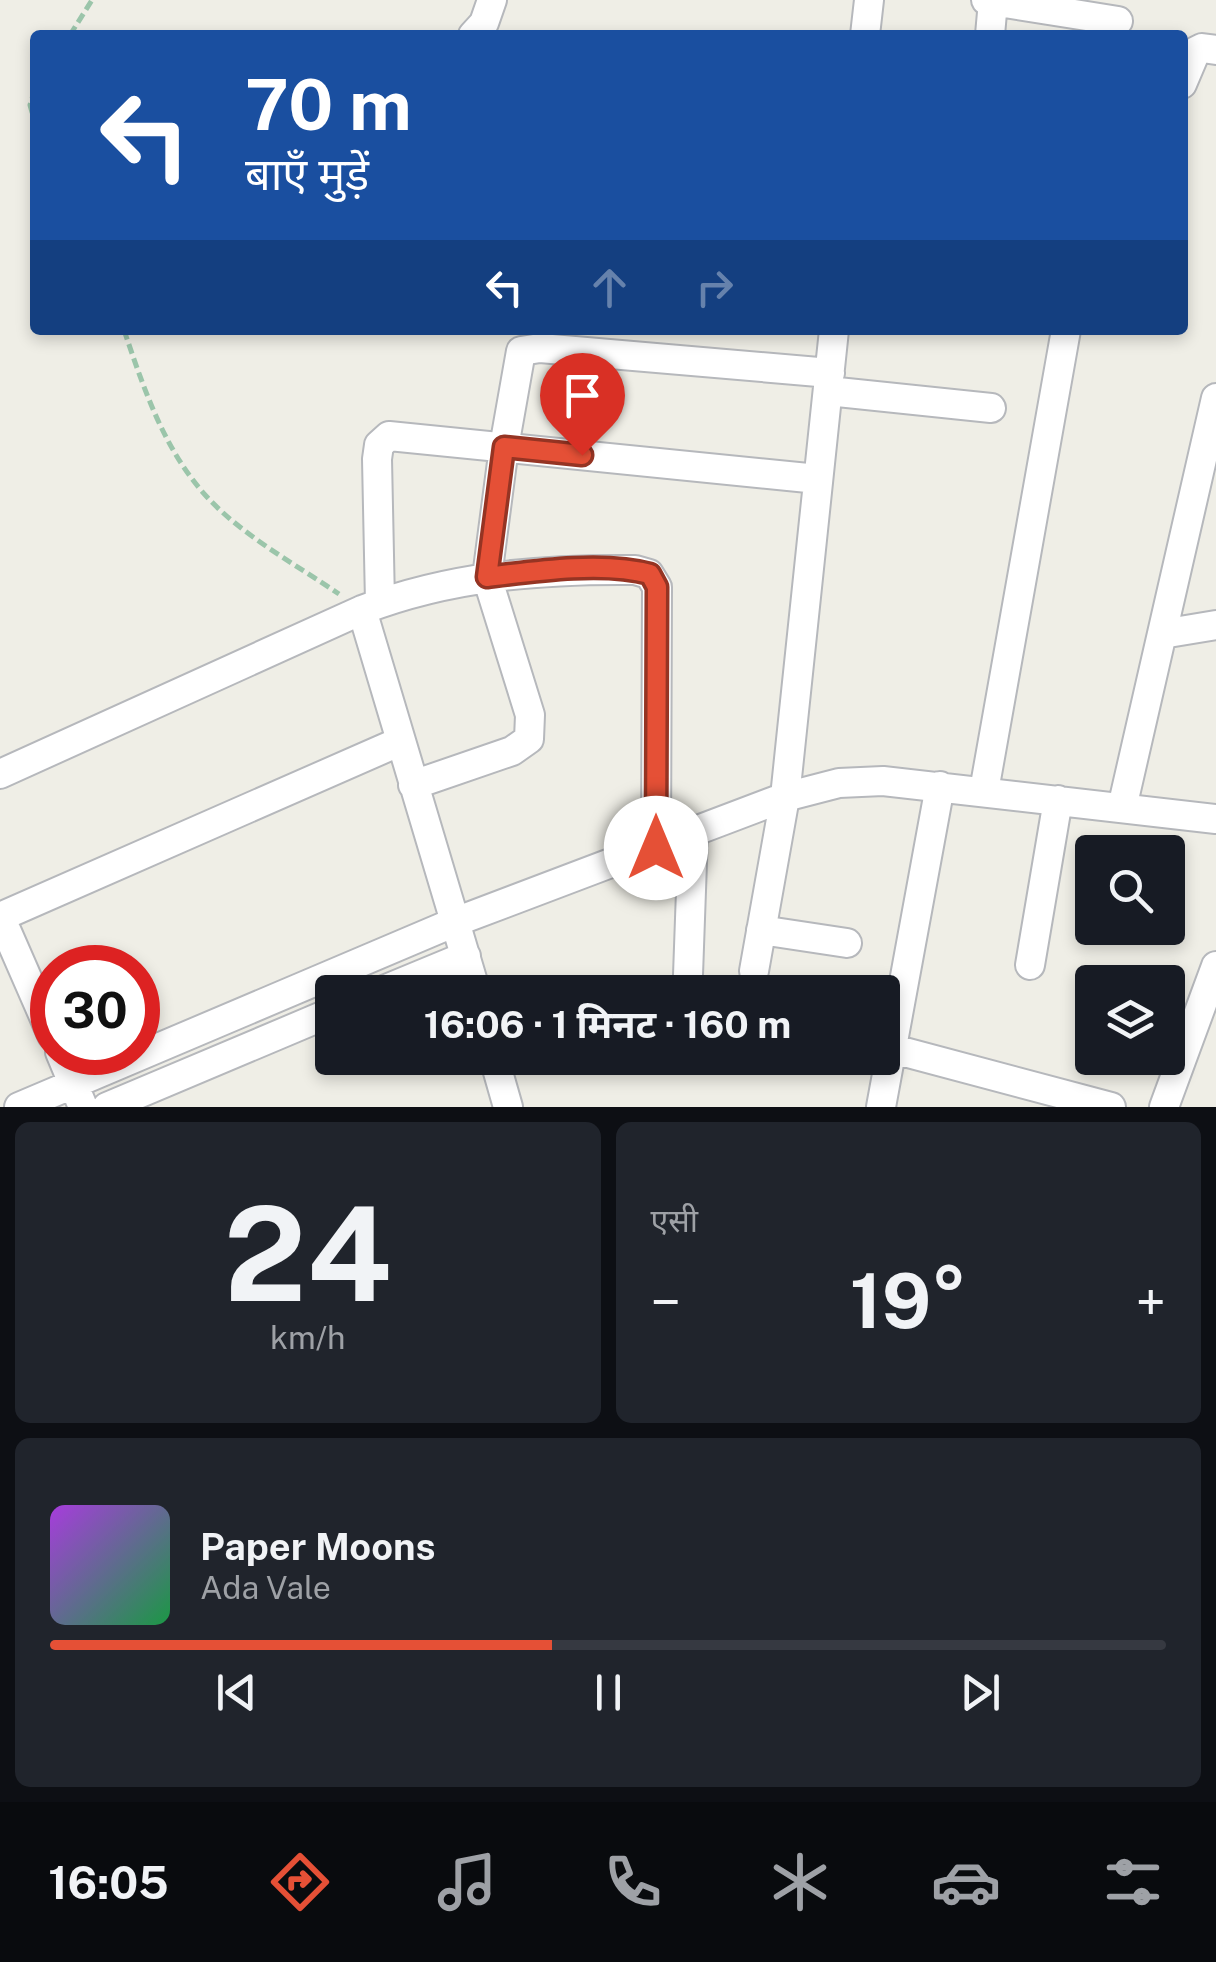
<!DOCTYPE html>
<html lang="hi">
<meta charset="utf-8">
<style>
body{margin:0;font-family:"Public Sans","Noto Sans Devanagari",sans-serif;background:#20242c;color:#f1f3f6;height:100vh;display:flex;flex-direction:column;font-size:38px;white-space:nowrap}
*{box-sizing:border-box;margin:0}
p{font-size:32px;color:#9ea1a6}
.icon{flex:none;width:55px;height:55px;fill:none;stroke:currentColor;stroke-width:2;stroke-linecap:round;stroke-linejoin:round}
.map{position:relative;height:1107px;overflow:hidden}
.drawer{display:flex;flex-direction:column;gap:15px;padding:15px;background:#0d0f14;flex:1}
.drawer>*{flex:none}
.banner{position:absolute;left:30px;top:30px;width:1158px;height:305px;border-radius:10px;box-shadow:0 5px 15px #0003;background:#1a4fa0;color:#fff;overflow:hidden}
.buttons{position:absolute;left:1075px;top:835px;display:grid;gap:20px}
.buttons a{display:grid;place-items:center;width:110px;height:110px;border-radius:10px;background:#171b24;box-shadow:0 5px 15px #0003;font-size:50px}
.speed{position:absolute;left:30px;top:945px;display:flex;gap:20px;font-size:50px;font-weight:700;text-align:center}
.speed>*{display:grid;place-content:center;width:130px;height:130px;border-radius:50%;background:#171b24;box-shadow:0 5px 15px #0003;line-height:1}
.speed .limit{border:15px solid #d22;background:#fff;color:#111}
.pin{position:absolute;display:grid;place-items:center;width:85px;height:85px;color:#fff;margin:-102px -42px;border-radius:50% 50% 50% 0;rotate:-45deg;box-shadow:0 0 10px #0007}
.pin .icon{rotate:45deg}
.me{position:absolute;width:110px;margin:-55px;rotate:0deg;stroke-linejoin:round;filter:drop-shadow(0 0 8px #0008)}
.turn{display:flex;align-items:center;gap:35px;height:210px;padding:0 50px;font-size:45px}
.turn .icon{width:130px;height:130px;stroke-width:2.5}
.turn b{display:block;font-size:70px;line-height:85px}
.lanes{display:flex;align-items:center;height:95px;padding:0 50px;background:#0003;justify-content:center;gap:50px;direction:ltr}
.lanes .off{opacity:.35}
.big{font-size:75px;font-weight:700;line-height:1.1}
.drawer .widget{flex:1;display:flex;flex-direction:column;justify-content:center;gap:15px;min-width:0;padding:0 35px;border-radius:15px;background:#20242c}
.drawer .dial{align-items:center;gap:0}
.dial b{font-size:130px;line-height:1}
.song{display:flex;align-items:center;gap:30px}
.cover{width:120px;height:120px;border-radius:15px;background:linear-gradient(135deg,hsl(280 70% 55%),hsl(140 70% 35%))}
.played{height:10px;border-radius:5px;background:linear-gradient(90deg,#e55036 45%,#363941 45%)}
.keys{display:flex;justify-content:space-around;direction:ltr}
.heat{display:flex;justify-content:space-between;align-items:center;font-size:55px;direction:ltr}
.drawer .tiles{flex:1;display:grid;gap:15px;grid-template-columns:1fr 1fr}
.widget:last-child{grid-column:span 2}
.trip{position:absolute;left:315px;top:975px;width:585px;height:100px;border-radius:10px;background:#171b24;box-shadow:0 5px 15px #0003;font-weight:700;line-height:100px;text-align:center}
.dock{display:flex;height:160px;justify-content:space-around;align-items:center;background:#090b0e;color:#9ea1a6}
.dock .icon{width:70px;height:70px}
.dock .selected{color:#e55036}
.dock b{font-size:45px;color:#f1f3f6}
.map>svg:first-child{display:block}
</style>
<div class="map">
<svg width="1216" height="1107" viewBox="0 0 1216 1107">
<rect width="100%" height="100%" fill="#efeee6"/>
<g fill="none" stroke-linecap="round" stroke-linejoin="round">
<g stroke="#b6b8bc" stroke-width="32">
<path id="minor" d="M986 0 1118 21
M473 35 484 23 492 0
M865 35 869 0
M990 35 993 1
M1182 84 1196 51 1202 48 1216 50
M828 391 991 408
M380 603 377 459 379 445 389 436 818 479
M362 610 476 992
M1162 634 1216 625
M0 774 362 610C450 576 541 569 635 570L649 574 657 587 656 848
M413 785 512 751 529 739 530 715 487 577 504 447 521 351 540 348 830 373
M984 791 1066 330
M1122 808 1216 398
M0 916 52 1035
M0 917 401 741
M761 930 847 943
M1030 965 1058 800
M754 971 785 797 834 330
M688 975 693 834
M379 992 466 956
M882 1046 1111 1107
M60 1052 83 1107
M494 1058 508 1107
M19 1107 455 922 785 797 839 783 883 781 1216 819
M107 1107 332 1012
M881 1107 940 786
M1164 1107 1216 966"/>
</g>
<path stroke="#9bc5aa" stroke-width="5" stroke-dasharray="10 5" stroke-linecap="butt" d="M70 35 92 0
M35 89 30 105 35 123
M124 330C144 389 164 450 207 497 243 536 295 564 339 594"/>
<use href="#minor" stroke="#fff" stroke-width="28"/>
</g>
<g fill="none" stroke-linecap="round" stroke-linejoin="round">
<g stroke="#953423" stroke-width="25">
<path id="route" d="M582 455 504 447 487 577C534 571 604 561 650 574L657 587 656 848"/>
</g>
<use href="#route" stroke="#e55036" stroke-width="18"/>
</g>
</svg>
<div class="buttons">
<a><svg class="icon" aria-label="search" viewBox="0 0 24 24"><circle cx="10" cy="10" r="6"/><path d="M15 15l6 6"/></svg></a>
<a><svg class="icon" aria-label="layers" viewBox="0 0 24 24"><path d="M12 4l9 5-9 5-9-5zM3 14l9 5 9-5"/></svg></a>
</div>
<div class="speed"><div class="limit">30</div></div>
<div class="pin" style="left:582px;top:455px;background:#d93025"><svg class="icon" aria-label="arrive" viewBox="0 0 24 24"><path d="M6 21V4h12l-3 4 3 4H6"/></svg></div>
<svg class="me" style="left:656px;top:848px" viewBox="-20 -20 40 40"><circle r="19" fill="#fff"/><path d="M0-13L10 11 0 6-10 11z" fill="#e55036"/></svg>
<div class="trip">16:06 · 1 मिनट · 160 m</div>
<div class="banner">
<div class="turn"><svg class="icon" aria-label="left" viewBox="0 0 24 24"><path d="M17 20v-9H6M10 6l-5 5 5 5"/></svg><div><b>70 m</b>बाएँ मुड़ें</div></div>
<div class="lanes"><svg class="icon" aria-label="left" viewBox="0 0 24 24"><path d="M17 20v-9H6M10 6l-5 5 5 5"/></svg><svg class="icon off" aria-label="ahead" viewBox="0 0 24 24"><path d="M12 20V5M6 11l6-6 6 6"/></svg><svg class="icon off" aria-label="right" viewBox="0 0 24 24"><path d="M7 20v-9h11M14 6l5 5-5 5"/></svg></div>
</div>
</div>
<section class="drawer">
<div class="tiles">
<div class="widget dial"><b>24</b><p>km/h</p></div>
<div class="widget"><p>एसी</p>
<div class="heat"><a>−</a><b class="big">19°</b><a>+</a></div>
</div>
<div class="widget">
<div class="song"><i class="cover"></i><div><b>Paper Moons</b><p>Ada Vale</p></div></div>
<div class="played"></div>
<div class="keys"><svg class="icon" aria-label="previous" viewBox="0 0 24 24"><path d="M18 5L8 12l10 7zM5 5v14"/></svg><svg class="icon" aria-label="pause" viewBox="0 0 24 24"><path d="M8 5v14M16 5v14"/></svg><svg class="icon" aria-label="next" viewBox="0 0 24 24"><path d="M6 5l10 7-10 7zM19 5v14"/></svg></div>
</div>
</div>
</section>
<nav class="dock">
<b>16:05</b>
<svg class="icon selected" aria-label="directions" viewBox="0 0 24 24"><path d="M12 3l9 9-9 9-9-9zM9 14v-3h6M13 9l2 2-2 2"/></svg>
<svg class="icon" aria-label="music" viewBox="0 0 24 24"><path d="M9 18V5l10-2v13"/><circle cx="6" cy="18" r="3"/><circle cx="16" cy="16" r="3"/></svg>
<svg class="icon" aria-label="phone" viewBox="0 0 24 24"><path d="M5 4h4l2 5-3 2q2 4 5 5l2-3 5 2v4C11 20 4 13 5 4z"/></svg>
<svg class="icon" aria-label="climate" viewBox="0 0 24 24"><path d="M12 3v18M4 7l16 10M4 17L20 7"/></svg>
<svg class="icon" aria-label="car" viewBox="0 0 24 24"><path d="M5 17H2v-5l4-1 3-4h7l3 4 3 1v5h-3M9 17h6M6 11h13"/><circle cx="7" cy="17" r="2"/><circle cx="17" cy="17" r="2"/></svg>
<svg class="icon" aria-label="filters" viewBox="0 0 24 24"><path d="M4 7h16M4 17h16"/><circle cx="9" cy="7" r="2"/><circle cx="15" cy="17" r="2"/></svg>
</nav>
